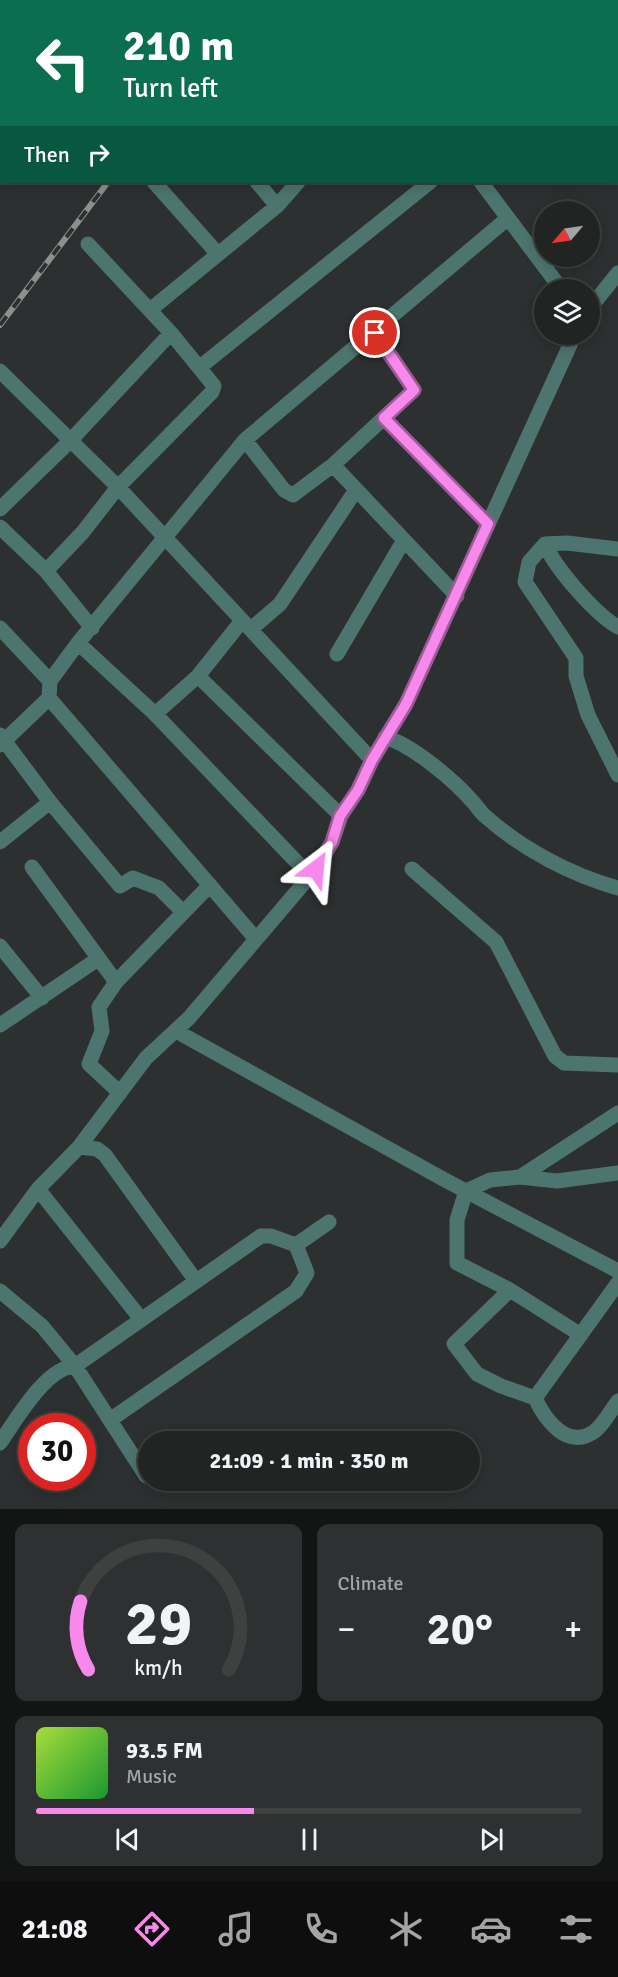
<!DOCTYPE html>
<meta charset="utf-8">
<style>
body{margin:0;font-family:Signika,sans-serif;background:#2e3031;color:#f1f3f6;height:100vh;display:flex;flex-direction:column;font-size:22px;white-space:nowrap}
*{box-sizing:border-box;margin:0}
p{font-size:20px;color:#a2a4a6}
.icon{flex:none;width:33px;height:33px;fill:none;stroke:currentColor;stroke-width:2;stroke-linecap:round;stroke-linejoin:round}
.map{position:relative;height:1509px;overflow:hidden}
.sheet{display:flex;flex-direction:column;gap:15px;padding:15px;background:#131414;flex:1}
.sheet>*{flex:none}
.hud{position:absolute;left:0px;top:0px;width:618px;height:183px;box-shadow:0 3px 15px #0003,0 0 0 2px #3f4141;background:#0b6e4f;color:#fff;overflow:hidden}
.needle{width:39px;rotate:241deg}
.tools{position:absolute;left:534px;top:201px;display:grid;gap:12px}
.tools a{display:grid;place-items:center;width:66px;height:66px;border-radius:50%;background:#222424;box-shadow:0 3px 15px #0003,0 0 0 2px #3f4141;font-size:30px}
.speed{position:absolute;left:18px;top:1413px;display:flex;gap:12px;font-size:30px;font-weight:700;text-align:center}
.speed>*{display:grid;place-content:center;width:78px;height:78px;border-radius:50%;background:#222424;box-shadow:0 3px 15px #0003,0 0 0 2px #3f4141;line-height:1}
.speed .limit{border:9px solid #d22;background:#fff;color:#111}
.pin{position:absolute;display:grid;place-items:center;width:51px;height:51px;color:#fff;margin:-26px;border:3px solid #fff;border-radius:50%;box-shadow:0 2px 6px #0007}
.me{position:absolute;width:66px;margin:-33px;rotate:29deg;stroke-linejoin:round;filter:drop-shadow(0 0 4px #0008)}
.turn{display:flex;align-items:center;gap:21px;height:126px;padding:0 24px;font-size:27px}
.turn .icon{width:78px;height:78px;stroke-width:2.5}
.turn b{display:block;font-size:42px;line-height:51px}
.then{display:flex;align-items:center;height:57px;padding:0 24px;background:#0003;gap:12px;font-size:22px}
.big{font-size:45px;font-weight:700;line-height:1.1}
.sheet .tile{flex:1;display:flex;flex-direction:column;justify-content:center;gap:9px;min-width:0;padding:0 21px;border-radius:12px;background:#2e3031}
.sheet .dial{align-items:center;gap:0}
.dial svg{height:156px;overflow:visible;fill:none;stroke:#3f4141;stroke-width:7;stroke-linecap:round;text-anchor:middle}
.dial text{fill:#f1f3f6;stroke:none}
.song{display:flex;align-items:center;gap:18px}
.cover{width:72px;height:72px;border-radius:9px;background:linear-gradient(135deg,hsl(80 70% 55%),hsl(130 70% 35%))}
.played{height:6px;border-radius:3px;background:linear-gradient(90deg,#f788ec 40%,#3f4141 40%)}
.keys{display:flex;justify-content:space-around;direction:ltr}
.heat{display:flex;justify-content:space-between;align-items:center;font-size:33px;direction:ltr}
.sheet .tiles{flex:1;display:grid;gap:15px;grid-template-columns:1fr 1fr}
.tile:last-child{grid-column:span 2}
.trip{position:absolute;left:138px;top:1431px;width:342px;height:60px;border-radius:30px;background:#222424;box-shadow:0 3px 15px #0003,0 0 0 2px #3f4141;font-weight:700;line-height:60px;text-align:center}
.dock{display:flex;height:96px;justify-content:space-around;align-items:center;background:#0e0e0e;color:#a2a4a6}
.dock .icon{width:42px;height:42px}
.dock .current{color:#f788ec}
.dock b{font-size:27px;color:#f1f3f6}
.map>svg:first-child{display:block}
</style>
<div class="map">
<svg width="618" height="1509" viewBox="0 0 618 1509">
<rect width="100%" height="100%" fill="#2d3030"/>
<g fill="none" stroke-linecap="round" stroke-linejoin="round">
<path stroke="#4d756f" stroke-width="15" d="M83 0V2
M345 0 346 2
M357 2 358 0
M447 2 448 0
M0 94 2 92
M0 152V157
M154 182 217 253
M257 182 277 206
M481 182 562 290
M590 308 618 273
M150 310 277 206 298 182
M200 367 430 182
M0 371 118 487 372 760
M384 418 488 524
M245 440 508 218
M333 465 457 596
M0 509 70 441 171 333
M0 527 46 571 92 628
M545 544C555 568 595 614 618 627
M618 549 567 543 545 544 529 562 525 582 576 658V676L588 715 618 775
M46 571 83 532 118 487 212 392 214 386 171 333 88 244
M0 628 50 681
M251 629 280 604 356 490
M78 643 155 714 311 877
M337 654 404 540
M198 676 341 816
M49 698 256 939
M155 714 198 676 241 622
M0 735 50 802 120 886 133 878 159 888 182 911
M385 737C412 745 454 780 473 802 477 806 480 812 485 816 522 849 571 875 618 888
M0 745 49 698 50 681 78 643 245 440 284 490 293 495 333 465 414 390 375 333
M0 842 50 802
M32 867 116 982
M412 869 496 942 555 1056 564 1063 618 1065
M0 946 42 998
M0 1025 98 959
M176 1031 445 1180 618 1271
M120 1093 89 1064 102 1031 99 1007 116 982 210 885
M79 1147 97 1149 105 1155 196 1281
M520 1177 618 1113
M38 1189 141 1319
M0 1241 38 1189 79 1147 146 1058 189 1018 316 869 332 842 341 816 358 790 372 760 406 704 575 334
M296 1245 329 1222
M510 1290 454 1344 477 1374 501 1386 535 1398C545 1420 568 1451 595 1431 604 1424 611 1410 618 1401
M0 1291 42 1326 75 1366 146 1476
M581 1335 510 1290 457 1263V1220L466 1191 490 1180 520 1177 557 1181 618 1173
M535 1398 618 1283
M110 1420 296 1291 307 1273 296 1245
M0 1443C16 1420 46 1367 75 1366L261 1236H271L296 1245"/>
<g stroke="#8d908f" stroke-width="6">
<path id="rail" d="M238 2 239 0
M0 325 108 182"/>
</g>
<use href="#rail" stroke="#2d3030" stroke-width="4" stroke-dasharray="11" stroke-linecap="butt"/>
</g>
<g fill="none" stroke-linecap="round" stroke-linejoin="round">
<g stroke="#a15899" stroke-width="15">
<path id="route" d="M316 869 332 842 340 816 358 790 372 760 406 704 488 524 384 418 414 390 375 333"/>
</g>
<use href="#route" stroke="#f788ec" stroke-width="10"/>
</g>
</svg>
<div class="tools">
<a><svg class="needle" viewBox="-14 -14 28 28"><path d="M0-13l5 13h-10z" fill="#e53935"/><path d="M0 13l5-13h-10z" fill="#a2a4a6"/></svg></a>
<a><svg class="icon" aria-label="layers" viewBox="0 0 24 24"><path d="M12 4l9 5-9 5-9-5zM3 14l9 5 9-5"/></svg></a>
</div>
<div class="speed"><div class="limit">30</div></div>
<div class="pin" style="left:375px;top:333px;background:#d93025"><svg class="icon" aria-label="arrive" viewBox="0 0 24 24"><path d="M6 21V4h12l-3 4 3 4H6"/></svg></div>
<svg class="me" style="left:316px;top:869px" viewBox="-20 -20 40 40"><path d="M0-17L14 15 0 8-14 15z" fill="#f788ec" stroke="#fff" stroke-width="4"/></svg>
<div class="trip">21:09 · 1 min · 350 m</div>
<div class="hud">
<div class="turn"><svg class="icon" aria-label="left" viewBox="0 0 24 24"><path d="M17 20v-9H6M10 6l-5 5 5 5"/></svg><div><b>210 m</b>Turn left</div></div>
<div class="then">Then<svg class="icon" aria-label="right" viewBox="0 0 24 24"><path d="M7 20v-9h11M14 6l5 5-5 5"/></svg></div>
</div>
</div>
<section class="sheet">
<div class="tiles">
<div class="tile dial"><svg viewBox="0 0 100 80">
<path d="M14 69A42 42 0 1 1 86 69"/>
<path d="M14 69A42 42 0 0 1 10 34" stroke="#f788ec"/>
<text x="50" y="56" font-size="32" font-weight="700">29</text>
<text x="50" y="72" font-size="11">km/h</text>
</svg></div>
<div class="tile"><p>Climate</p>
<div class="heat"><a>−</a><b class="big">20°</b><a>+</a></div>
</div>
<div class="tile">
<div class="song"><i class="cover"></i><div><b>93.5 FM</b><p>Music</p></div></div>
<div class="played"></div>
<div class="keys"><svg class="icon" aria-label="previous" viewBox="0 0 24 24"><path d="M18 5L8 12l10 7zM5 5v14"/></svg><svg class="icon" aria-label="pause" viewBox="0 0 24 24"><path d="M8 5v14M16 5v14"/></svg><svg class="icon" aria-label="next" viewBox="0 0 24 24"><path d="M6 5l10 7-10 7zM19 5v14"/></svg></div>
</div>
</div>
</section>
<nav class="dock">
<b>21:08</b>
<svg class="icon current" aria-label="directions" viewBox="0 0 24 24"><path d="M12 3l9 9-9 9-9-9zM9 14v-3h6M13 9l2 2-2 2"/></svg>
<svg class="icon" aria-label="music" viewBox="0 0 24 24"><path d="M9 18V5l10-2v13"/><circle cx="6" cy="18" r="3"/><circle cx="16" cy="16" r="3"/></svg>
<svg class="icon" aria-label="phone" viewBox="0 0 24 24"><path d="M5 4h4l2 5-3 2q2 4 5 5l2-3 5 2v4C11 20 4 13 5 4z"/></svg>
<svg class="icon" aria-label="climate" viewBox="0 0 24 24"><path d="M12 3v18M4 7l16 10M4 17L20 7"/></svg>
<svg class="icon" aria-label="car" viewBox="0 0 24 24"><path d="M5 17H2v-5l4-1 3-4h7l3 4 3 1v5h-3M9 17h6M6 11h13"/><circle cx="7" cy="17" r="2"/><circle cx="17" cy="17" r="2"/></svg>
<svg class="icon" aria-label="filters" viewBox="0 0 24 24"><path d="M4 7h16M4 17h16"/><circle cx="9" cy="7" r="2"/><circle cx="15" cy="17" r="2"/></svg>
</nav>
